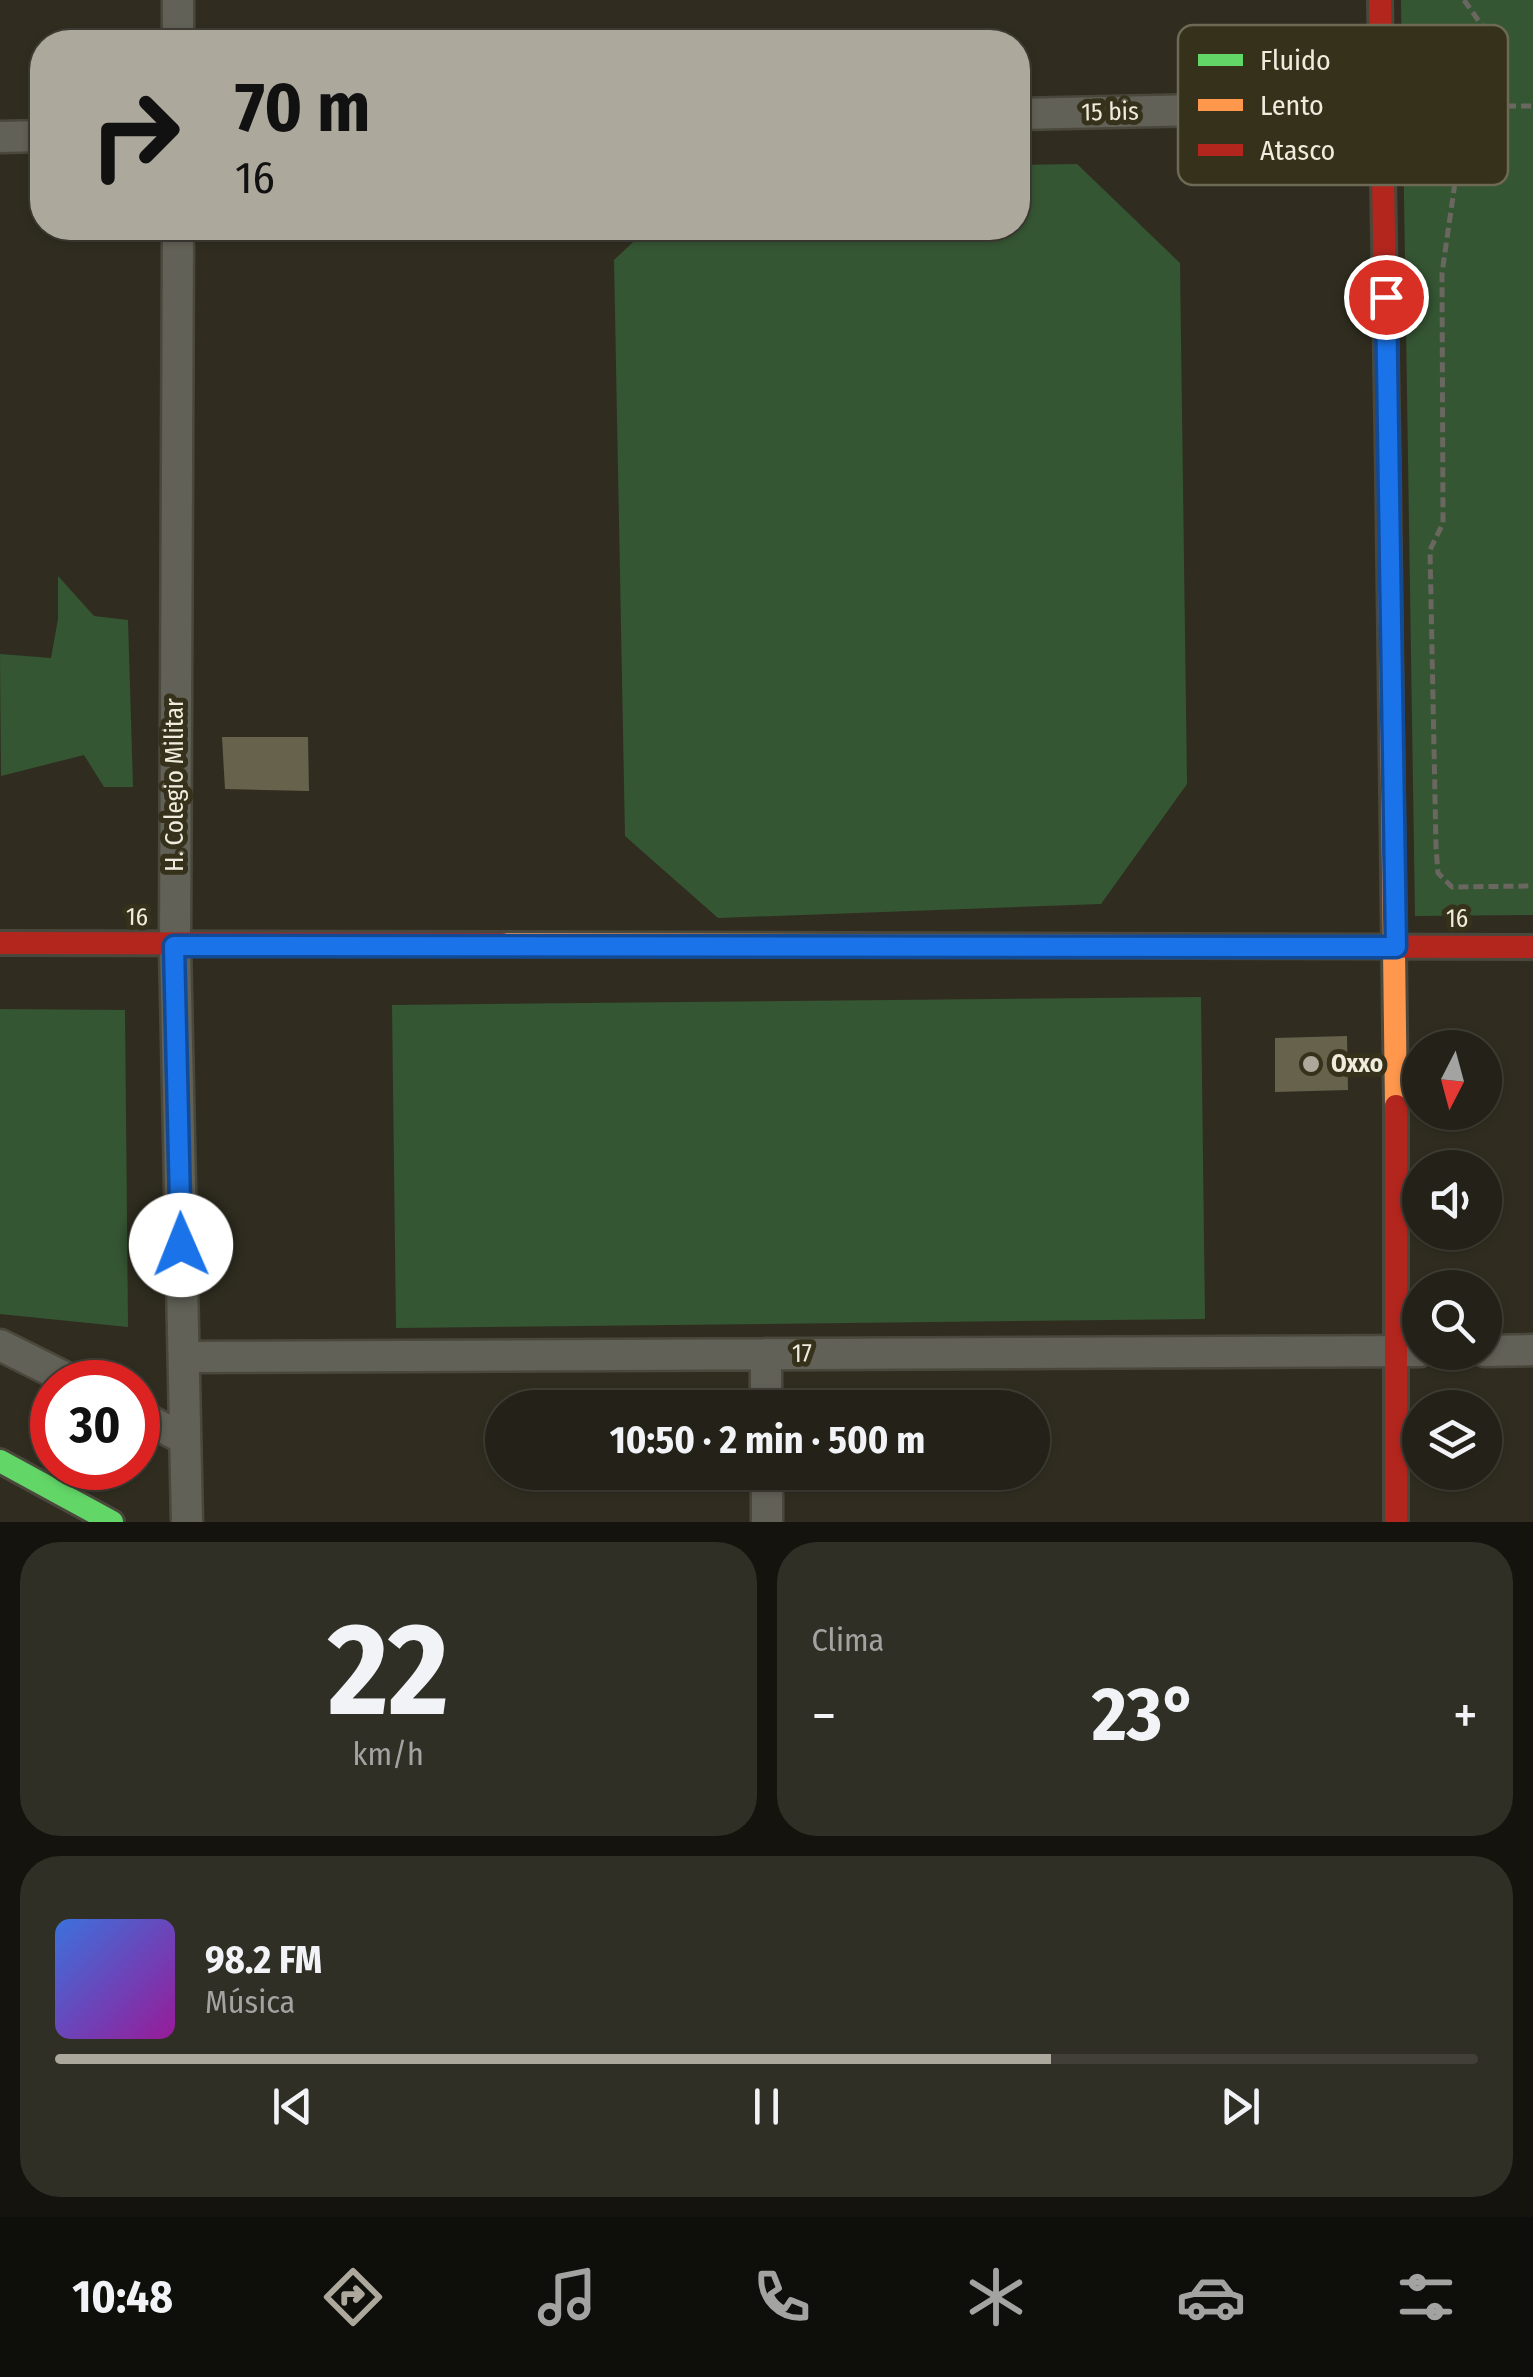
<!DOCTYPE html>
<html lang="es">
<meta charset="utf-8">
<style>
body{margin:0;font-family:"Fira Sans Condensed",sans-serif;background:#302f25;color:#f1f3f6;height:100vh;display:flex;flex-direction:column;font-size:38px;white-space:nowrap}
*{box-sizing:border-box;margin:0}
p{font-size:32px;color:#a3a4a2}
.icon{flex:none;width:55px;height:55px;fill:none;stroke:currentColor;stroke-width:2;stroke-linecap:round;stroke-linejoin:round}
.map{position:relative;height:1522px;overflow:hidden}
.drawer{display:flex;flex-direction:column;gap:20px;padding:20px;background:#14130d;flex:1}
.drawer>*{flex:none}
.guide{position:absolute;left:30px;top:30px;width:1000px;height:210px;border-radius:40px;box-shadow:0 2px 8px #0004,0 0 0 2px #413f37;background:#aca99c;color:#111;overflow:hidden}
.needle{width:65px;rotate:186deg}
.controls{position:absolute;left:1402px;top:1030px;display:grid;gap:20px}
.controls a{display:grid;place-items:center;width:100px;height:100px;border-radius:50%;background:#242218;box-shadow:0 2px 8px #0004,0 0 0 2px #413f37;font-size:50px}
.speed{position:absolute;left:30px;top:1360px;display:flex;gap:20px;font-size:50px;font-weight:700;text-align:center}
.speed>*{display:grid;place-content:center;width:130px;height:130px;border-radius:50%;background:#242218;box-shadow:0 2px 8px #0004,0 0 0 2px #413f37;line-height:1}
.speed .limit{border:15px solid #d22;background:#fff;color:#111}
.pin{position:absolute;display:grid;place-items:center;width:85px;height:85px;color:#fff;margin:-42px;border:5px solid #fff;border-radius:50%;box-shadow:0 2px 10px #0007}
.me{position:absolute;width:110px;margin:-55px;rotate:359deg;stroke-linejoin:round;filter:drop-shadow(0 0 8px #0008)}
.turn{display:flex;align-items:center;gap:35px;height:210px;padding:0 40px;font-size:45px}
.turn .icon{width:130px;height:130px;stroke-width:2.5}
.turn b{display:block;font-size:70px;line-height:85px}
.big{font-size:75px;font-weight:700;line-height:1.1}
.drawer .tile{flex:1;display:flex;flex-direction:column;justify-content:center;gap:15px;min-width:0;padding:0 35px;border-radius:40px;background:#302f25}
.drawer .dial{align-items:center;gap:0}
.dial b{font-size:130px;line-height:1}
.song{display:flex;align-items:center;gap:30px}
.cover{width:120px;height:120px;border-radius:15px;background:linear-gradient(135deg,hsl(220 70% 55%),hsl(300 70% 35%))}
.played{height:10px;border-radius:5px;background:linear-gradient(90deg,#aca99c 70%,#413f37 70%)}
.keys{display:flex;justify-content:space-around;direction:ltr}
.heat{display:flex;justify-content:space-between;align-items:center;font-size:55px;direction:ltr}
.drawer .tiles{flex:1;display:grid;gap:20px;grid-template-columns:1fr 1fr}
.tile:last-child{grid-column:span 2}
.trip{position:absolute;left:485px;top:1390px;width:565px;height:100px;border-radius:50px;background:#242218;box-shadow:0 2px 8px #0004,0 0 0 2px #413f37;font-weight:700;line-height:100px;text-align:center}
.tabs{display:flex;height:160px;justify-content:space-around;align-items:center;background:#0e0e0a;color:#a3a4a2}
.tabs .icon{width:70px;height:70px}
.tabs .selected{color:#aca99c}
.tabs b{font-size:45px;color:#f1f3f6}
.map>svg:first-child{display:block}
</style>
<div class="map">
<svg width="1533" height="1522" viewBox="0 0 1533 1522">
<rect width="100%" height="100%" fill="#302d20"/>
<path fill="#355633" d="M1401 0H1533V915L1415 916Z
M1077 164 1180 263 1187 784 1101 904 718 918 625 836 614 260 648 228H1018V165Z
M58 576 94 616 128 620 133 787H104L84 755 1 776 0 654 51 658 58 619Z
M1201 997 1205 1319 396 1328 392 1005Z
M0 1009 125 1010 128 1327 0 1314Z"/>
<path fill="#66624c" d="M222 737H308L309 791 225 789Z
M1347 1036 1348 1090 1275 1092V1038Z"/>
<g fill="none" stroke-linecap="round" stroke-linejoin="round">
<g stroke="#4a483c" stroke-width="35">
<path id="street" d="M178 42V0
M1018 114 1383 106
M0 137 42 136
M178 228 175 946 187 1522
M0 1345 74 1382
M1485 1351 1533 1350
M766 1354V1408
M184 1357 1420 1351
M138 1415 185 1439
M767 1472V1522"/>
</g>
<g stroke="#4a483c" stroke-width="28">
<path id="fast" d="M0 1461 112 1522"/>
</g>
<g stroke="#4a483c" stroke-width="28">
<path id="slow" d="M1388 475 1396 1106
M502 944 1177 946"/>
</g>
<g stroke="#4a483c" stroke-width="28">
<path id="jam" d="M1380 0 1388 475
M0 943 502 944
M1177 946 1533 947
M1396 1106V1522"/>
</g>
<path stroke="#69675f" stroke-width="5" stroke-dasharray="10 5" stroke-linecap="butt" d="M1464 0 1483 27 1484 87 1463 127 1442 273 1443 523 1430 550 1436 847 1438 873 1452 887 1533 886
M1416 106H1533"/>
<use href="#street" stroke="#626157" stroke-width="30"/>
<use href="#fast" stroke="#63d668" stroke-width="22"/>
<use href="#slow" stroke="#ff974d" stroke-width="22"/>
<use href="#jam" stroke="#b3261e" stroke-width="22"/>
</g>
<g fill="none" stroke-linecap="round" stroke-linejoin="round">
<g stroke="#114b97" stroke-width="25">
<path id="route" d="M181 1245 174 946 1396 947 1386 297"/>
</g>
<use href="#route" stroke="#1a73e8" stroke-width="18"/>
</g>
<circle fill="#aca99c" stroke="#36311a" stroke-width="4" cx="1311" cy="1064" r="10"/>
<g text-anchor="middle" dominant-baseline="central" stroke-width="10" stroke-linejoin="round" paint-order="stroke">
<g font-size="25" fill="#efecde" stroke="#36311a">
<text transform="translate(1110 112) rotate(-1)">15 bis</text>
<text transform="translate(175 785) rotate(-90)">H. Colegio Militar</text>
<text transform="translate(137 917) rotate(1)">16</text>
<text x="1457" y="919">16</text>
<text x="802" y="1354">17</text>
</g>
<g font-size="25" font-weight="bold" fill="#efecde" stroke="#36311a" text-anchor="start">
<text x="1331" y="1064">Oxxo</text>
</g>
</g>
<rect x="1178" y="25" width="330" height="160" rx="15" fill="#36311a" stroke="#6e6955" stroke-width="2.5"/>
<rect x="1198" y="54" width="45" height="12" fill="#63d668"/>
<rect x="1198" y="99" width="45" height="12" fill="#ff974d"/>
<rect x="1198" y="144" width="45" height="12" fill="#b3261e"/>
<g font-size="28" fill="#efecde">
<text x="1260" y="70">Fluido</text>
<text x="1260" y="115">Lento</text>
<text x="1260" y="160">Atasco</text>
</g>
</svg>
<div class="controls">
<a><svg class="needle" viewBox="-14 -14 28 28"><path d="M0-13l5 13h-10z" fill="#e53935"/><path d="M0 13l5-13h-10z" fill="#a3a4a2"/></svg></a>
<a><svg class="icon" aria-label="sound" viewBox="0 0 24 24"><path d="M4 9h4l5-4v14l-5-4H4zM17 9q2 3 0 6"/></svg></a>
<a><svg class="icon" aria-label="search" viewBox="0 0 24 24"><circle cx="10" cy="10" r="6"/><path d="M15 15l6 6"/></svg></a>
<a><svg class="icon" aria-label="layers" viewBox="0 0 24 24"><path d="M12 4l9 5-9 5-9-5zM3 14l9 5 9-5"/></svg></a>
</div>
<div class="speed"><div class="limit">30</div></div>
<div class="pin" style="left:1386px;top:297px;background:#d93025"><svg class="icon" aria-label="arrive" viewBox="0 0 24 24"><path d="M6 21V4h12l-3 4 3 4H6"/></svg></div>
<svg class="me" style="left:181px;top:1245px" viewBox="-20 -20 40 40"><circle r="19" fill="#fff"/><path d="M0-13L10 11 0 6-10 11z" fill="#1a73e8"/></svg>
<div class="trip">10:50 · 2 min · 500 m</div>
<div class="guide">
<div class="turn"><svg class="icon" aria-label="right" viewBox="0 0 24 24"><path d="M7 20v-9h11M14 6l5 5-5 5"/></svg><div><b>70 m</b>16</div></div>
</div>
</div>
<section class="drawer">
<div class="tiles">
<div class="tile dial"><b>22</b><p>km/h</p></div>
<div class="tile"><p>Clima</p>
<div class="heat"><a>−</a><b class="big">23°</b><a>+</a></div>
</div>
<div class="tile">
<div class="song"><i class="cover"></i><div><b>98.2 FM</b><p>Música</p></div></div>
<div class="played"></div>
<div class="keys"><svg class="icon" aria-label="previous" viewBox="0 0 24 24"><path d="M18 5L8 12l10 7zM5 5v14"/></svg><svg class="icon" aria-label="pause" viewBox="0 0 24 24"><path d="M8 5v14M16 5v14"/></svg><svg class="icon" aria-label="next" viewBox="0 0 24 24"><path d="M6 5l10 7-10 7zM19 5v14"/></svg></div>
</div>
</div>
</section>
<nav class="tabs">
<b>10:48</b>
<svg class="icon selected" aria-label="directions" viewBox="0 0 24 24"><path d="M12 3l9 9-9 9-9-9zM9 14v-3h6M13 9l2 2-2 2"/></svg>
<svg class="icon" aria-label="music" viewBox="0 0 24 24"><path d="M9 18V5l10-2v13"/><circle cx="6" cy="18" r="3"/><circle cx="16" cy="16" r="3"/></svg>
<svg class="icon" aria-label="phone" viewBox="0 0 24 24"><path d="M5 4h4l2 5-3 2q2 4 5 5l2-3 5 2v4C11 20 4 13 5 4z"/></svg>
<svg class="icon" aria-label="climate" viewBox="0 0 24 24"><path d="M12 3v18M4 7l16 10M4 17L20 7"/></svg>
<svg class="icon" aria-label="car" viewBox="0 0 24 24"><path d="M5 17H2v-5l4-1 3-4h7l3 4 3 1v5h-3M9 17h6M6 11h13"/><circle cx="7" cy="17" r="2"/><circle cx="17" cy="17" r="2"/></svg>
<svg class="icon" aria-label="filters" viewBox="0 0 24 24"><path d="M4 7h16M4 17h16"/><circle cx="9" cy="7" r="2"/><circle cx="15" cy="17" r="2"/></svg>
</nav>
